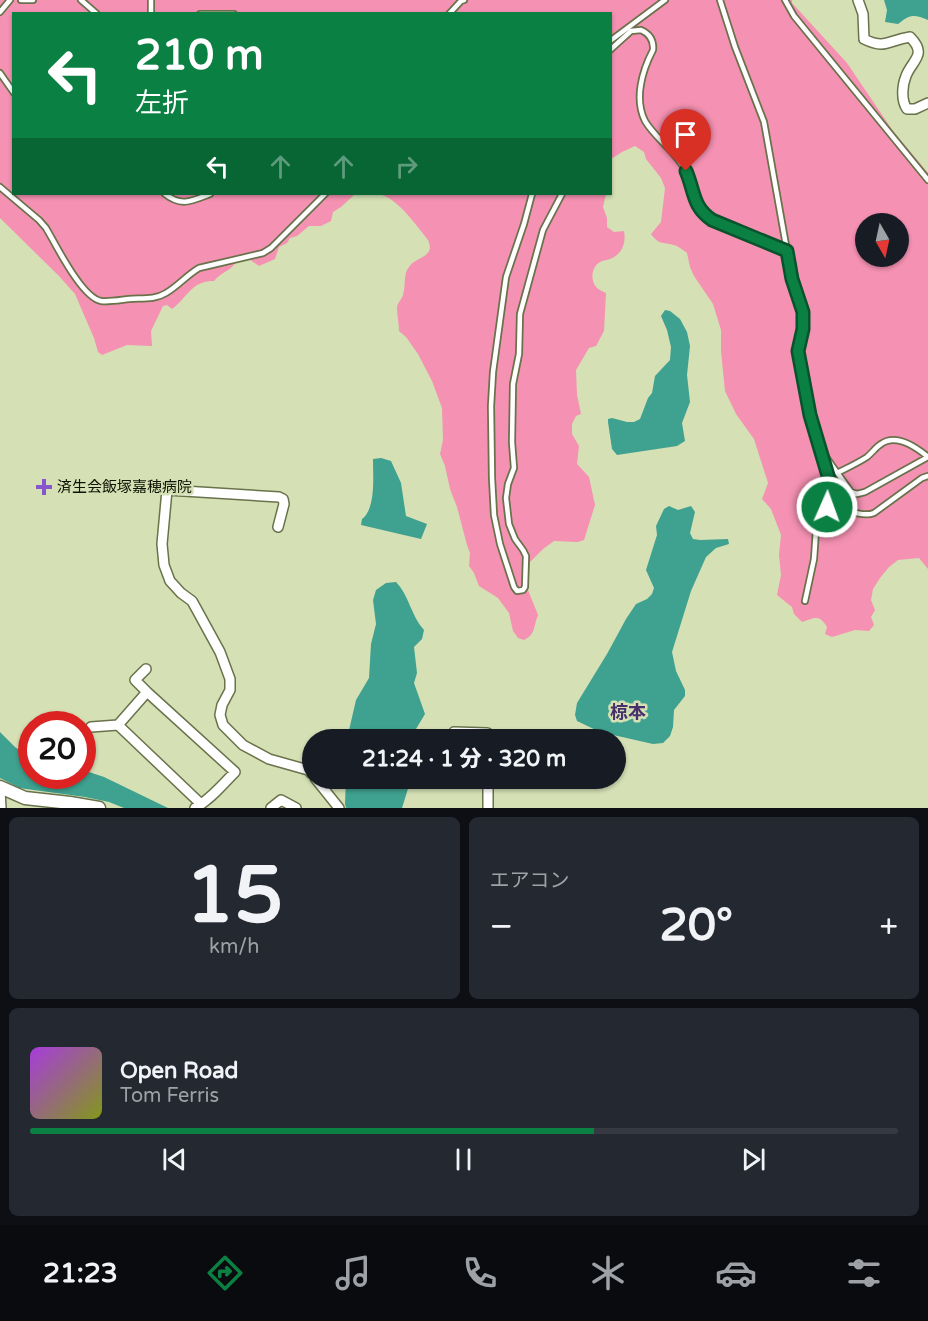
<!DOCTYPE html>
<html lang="ja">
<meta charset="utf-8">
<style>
body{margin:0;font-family:"Varela Round","Noto Sans JP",sans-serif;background:#242831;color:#f1f3f6;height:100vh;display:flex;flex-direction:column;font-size:22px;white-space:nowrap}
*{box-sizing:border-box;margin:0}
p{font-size:20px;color:#9ea1a6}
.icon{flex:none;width:33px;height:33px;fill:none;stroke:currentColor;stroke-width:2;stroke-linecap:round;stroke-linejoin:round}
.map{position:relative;height:808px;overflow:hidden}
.side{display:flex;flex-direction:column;gap:9px;padding:9px;background:#0d0f14;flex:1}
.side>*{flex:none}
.top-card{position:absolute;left:12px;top:12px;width:600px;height:183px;border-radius:0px;box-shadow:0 2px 4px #0004;background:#0b8043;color:#fff;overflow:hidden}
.needle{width:39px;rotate:171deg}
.buttons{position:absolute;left:855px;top:213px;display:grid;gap:12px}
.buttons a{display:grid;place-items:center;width:54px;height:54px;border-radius:50%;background:#171b24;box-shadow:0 2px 4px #0004;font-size:30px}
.speed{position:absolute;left:18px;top:711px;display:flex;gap:12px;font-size:30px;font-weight:700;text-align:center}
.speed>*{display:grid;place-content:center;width:78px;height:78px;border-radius:50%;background:#171b24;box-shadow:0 2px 4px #0004;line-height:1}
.speed .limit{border:9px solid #d22;background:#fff;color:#111}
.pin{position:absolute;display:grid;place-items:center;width:51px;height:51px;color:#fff;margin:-62px -26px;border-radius:50% 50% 50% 0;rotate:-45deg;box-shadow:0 0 6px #0007}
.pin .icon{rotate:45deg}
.me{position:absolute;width:66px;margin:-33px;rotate:2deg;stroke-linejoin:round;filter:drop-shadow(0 0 4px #0008)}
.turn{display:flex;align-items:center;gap:21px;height:126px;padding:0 24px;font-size:27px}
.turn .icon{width:78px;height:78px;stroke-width:2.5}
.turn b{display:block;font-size:42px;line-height:51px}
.lanes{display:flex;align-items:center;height:57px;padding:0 24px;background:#0003;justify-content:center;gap:30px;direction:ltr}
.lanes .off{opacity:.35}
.big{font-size:45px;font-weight:800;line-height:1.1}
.side .tile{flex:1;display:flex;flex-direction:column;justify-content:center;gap:9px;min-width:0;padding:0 21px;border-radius:9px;background:#242831}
.side .dial{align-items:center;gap:0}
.dial b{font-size:78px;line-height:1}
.song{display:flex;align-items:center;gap:18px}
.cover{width:72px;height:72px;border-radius:9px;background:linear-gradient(135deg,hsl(280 70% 55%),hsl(70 70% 35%))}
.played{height:6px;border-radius:3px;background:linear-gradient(90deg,#0b8043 65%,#363941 65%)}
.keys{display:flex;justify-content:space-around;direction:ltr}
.heat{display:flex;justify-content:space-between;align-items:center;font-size:33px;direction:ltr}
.side .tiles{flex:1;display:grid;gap:9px;grid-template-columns:1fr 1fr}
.tile:last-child{grid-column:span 2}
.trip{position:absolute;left:302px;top:729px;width:324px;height:60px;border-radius:30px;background:#171b24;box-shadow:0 2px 4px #0004;font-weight:800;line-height:60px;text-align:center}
.dock{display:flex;height:96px;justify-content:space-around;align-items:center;background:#090b0e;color:#9ea1a6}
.dock .icon{width:42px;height:42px}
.dock .selected{color:#0b8043}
.dock b{font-size:27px;color:#f1f3f6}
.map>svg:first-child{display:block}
</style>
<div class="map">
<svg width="928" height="808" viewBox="0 0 928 808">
<rect width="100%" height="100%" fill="#d5e0b5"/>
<path fill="#f591b2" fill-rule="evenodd" d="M0 0H792V3L847 63 893 131 928 173V569L919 558 898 560 889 567 880 578 873 589 871 600 875 610 871 617 874 625 869 631 855 630 832 637 825 634 827 627C819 614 815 618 802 622L794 614 792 607 777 595 781 575 779 555 781 535 771 509 762 499 768 483 754 439 736 414 725 391 721 351V330L713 304 694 276 690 267 687 253C683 250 678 246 674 245 662 242 659 245 651 234L661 222 665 188 661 178 646 159 644 152 635 146 622 152 611 159 610 14H14V194H355L341 207 333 212 331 221 321 226H309L297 236 290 238 287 243 279 247 275 259 259 266 249 259 236 262C232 270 220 273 214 281 192 280 187 298 172 309L167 305 163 306 151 331 152 346 127 345 102 355 98 352 94 338 75 294 59 276 0 218ZM866 224H898V256H866Z
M378 194H606L603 207 607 218V227L614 232 624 231C626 241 623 252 614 257 610 260 604 260 600 262 591 267 590 281 597 288 600 290 603 292 606 293L604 331 596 346 589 348 576 370 577 395 581 414 576 416 572 424V434L579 446 577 464 589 477 595 505 584 540 578 542 554 541 543 549 530 562 528 590 538 615C533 627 536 634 524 640L518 638 513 631 509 613 498 598 479 586 474 573 469 566 470 553 467 545 457 507 450 489 445 466 440 454 443 440 442 408 432 381 418 354 406 337 399 331C399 324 397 315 397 307 398 302 402 299 403 295 406 286 403 274 409 267 416 256 436 258 428 240 416 225 397 197 378 194Z"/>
<path fill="#3fa18f" d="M884 0H928V20C914 14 910 14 898 24L885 22 887 10Z
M665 310 670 311 680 319 687 332 690 346 687 375 690 402 682 423 685 441 677 446 617 455 612 449 608 422V419L612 418 627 422H634L640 419 648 398 652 393 655 376 670 360 671 347 667 330 661 316Z
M381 458 391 461 401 483 406 516 427 524 421 539 361 525 362 519C376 509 373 476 373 459Z
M669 506 678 510 691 506 695 512 690 533 693 539 700 540 728 539 729 544 716 548 706 557 691 591 672 652 676 671 685 690V696L674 710 673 727 670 736 663 743 653 744 600 732 577 721 575 715 577 703 607 654 626 619 636 604 647 599 652 594 654 588 646 570 657 535 656 526 664 509Z
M396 582C409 595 411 616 424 630L422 639 414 647 417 673 414 683 425 714 410 739H347L356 700 369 678 371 644 376 624 373 600 376 590 386 583Z
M0 732 15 747 31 759 32 776H82L83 771 89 772 104 777 168 808H124L109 802 85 797 19 788 0 778Z
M346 779V778L411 779 402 808H346L345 804Z"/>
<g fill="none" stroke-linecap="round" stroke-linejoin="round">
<g stroke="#69724b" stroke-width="8">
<path id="service" d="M21 0H33
M81 0 97 14
M151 0V14
M720 0 735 47 764 122 792 279 803 312V329L798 351 816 437 821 450 851 492 857 494 865 492 928 457C916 447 896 433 881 444 876 447 872 453 867 457 858 463 847 468 837 473
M785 0 794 16 928 180
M0 12 10 0
M200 14H234
M449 14 461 1 464 0
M610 41 665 0
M610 50 631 31 641 30C650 34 654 40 653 50 642 71 634 99 645 121 655 138 676 152 686 171 695 186 692 205 706 216 713 222 723 225 731 229 749 237 768 244 787 251
M0 73 14 93
M0 187 39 220 46 228C56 245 82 298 101 301 109 302 120 300 129 299 141 298 155 300 166 293 178 286 187 275 199 268L263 253 271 248 325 194
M165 194C181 207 192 201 210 194
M532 194 524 224 506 277 493 372 491 406 492 478 494 515 500 544 514 587 517 591 523 590 525 587 526 556 523 550 515 539 509 524 506 498 508 484 514 468 512 442 513 384 519 354 520 314 543 230 562 194
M822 516C830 514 839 511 848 512 858 512 864 517 874 513L922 478 928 476
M805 601 814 559 816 530 827 507 830 494 829 479 822 453"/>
</g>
<g stroke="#69724b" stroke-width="12">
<path id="minor" d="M858 0 863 14 864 39C886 50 888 40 910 37 928 55 912 60 906 76 902 86 901 100 907 109H915L928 103
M278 527 284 504 283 499 279 497 167 490 162 544 164 565 170 581 181 593 192 601 197 610 220 652 230 679V690L222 705 220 715 223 725 243 745 269 759 308 770 312 774
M146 669 135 680 147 692
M91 727 118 725
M453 740 454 732 487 733 488 740
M315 778 339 808
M0 790 1 808
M195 808C211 799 222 785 235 772L147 692 118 725 201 804
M271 808 281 800 296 808
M488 808V778"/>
</g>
<g stroke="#69724b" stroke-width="15">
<path id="tertiary" d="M0 787 25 798 70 803 99 808"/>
</g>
<use href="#service" stroke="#fff" stroke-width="4.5"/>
<use href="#minor" stroke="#fff" stroke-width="9"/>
<use href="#tertiary" stroke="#fff" stroke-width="12"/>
</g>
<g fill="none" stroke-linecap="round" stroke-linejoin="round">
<g stroke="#07532c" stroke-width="15">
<path id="route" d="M686 171C695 192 692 206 712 220L787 251 792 279 803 312V329L798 351 810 415 829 479 830 494 827 507"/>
</g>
<use href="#route" stroke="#0b8043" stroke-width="10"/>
</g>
<path fill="#8756ce" stroke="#d5e0b5" stroke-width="2" d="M41 478h6v6h6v6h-6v6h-6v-6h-6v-6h6z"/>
<g text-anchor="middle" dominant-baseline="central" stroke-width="5" stroke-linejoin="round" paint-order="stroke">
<g font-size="15" fill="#101304" stroke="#d5e0b5" text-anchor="start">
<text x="57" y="487">済生会飯塚嘉穂病院</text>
</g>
<g font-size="18" font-weight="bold" fill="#47306b" stroke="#d5e0b5">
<text x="628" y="712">椋本</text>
</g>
</g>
</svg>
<div class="buttons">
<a><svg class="needle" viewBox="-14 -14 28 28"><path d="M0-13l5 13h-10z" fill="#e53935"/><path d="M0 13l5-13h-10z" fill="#9ea1a6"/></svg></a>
</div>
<div class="speed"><div class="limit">20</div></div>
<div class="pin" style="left:686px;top:171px;background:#d93025"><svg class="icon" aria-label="arrive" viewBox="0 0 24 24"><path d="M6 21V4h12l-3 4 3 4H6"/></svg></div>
<svg class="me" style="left:827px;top:507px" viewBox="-20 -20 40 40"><circle r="17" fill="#0b8043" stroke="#fff" stroke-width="3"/><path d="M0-11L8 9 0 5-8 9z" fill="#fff"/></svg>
<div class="trip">21:24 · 1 分 · 320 m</div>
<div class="top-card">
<div class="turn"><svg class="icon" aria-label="left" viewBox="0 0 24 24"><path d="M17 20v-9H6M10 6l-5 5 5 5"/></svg><div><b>210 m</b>左折</div></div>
<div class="lanes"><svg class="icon" aria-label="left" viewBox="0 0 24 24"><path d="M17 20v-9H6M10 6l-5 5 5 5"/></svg><svg class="icon off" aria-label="ahead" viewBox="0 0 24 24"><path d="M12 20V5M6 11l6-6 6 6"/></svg><svg class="icon off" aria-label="ahead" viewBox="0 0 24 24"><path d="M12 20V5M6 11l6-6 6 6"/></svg><svg class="icon off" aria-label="right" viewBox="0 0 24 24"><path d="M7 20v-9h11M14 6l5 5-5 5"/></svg></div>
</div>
</div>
<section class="side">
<div class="tiles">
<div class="tile dial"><b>15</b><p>km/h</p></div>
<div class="tile"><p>エアコン</p>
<div class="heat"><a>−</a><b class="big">20°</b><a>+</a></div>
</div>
<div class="tile">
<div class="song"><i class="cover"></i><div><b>Open Road</b><p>Tom Ferris</p></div></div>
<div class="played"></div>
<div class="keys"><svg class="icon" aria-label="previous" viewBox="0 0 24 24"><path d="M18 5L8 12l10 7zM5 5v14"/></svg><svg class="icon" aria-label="pause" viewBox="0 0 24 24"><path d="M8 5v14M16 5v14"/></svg><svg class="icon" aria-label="next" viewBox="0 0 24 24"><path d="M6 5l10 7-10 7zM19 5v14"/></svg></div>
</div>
</div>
</section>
<nav class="dock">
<b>21:23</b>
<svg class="icon selected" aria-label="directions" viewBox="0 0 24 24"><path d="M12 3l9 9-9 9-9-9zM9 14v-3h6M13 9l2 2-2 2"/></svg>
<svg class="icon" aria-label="music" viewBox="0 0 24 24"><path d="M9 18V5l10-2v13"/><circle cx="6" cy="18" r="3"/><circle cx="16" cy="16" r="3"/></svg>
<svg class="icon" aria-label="phone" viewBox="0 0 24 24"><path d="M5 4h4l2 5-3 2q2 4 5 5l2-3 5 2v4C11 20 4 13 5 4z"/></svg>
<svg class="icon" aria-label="climate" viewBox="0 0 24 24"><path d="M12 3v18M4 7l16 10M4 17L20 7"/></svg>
<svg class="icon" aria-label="car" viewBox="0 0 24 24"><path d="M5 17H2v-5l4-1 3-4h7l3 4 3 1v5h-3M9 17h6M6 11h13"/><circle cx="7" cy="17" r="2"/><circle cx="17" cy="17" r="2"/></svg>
<svg class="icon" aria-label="filters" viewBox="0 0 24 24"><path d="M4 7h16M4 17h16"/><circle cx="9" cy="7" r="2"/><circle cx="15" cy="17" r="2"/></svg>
</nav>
